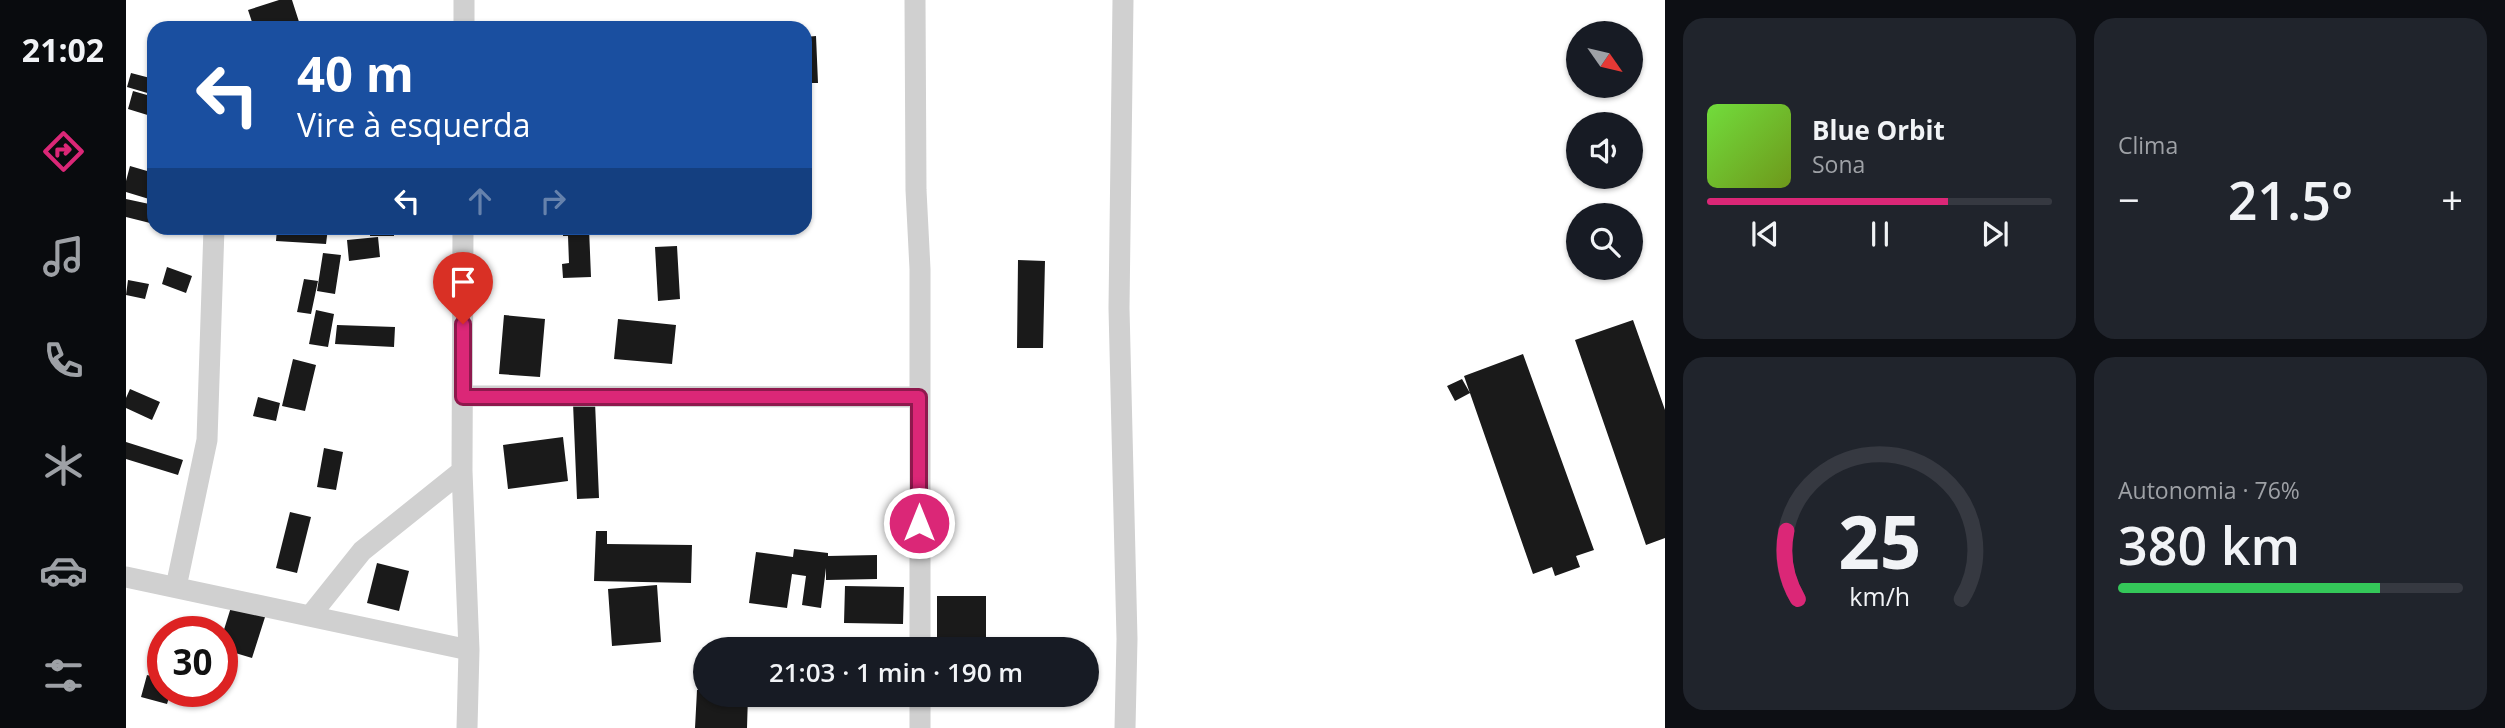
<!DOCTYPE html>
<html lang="pt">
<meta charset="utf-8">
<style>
body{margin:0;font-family:"Open Sans",sans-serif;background:#20242c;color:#f1f3f6;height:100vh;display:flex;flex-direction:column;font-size:26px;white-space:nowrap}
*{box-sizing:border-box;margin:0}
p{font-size:23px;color:#9ea1a6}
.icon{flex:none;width:38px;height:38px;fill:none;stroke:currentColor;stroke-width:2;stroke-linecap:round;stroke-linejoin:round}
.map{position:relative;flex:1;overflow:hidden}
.panel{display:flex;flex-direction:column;gap:18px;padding:18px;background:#0d0f14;width:840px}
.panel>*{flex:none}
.guide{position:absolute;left:21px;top:21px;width:665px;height:214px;border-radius:21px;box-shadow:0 2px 5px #0004;background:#1a4fa0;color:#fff;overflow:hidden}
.needle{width:46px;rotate:124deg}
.controls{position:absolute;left:1440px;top:21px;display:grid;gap:14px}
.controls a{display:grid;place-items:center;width:77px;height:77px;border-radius:50%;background:#171b24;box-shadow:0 2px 5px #0004;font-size:35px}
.speed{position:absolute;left:21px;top:616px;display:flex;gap:14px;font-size:35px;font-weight:700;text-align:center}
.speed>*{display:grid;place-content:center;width:91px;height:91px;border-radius:50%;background:#171b24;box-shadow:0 2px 5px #0004;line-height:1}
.speed .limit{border:10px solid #d22;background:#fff;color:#111}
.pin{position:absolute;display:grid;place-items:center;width:60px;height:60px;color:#fff;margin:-72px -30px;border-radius:50% 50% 50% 0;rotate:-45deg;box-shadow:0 0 7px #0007}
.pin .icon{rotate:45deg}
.me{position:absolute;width:77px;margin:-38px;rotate:0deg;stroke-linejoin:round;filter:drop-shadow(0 0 5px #0008)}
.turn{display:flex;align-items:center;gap:24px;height:147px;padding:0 35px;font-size:32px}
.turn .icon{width:91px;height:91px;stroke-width:2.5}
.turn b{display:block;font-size:49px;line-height:60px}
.lanes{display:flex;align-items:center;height:66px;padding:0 35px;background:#0003;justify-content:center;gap:35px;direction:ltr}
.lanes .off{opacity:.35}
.big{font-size:52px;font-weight:600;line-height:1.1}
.panel .tile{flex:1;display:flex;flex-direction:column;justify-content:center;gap:10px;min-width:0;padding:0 24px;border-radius:21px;background:#20242c}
.panel .dial{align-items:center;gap:0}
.dial svg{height:182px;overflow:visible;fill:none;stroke:#363941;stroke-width:7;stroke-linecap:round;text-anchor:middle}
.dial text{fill:#f1f3f6;stroke:none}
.song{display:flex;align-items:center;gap:21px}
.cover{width:84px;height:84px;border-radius:10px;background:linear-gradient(135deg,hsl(100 70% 55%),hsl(80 70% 35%))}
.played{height:7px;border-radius:4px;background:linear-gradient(90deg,#db2777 70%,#363941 70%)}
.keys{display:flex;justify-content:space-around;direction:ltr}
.heat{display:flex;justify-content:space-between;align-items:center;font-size:38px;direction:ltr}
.charge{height:10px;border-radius:5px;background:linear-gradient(90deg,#34c759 76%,#363941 0)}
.panel .tiles{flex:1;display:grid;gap:18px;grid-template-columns:repeat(2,1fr)}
.trip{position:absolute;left:567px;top:637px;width:406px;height:70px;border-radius:35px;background:#171b24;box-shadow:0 2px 5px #0004;font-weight:600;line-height:70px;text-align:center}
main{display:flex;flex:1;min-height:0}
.tabs{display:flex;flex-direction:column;width:126px;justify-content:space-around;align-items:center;background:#090b0e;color:#9ea1a6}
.tabs .icon{width:49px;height:49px}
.tabs .on{color:#db2777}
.tabs b{font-size:32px;color:#f1f3f6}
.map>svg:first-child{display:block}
</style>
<main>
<nav class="tabs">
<b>21:02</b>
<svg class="icon on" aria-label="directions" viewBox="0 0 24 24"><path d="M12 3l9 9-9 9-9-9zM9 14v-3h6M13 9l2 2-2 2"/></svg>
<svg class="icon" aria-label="music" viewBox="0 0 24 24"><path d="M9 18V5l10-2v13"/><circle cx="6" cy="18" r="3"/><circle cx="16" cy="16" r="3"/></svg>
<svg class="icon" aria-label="phone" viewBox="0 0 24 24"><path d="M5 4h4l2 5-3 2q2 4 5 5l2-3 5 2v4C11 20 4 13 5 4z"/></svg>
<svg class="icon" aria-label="climate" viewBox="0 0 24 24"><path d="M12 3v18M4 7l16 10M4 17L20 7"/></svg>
<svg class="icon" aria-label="car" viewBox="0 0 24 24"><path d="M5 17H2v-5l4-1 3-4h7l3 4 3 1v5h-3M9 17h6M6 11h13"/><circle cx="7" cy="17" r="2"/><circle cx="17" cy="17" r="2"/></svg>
<svg class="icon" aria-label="filters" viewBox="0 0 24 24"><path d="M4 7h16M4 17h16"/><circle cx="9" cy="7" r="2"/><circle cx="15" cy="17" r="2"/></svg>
</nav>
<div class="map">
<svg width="1539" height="728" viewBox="0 0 1539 728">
<rect width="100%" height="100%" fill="#fff"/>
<path fill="#1a1a1a" d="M153 0H166L175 28H128L122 10Z
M690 36 692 83H679V37Z
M5 73 28 79V95L1 87Z
M7 91 28 97V117L2 109Z
M4 166 28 173V184L23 199 0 192V181Z
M0 199 28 205V224L0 217Z
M151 228H202L200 244 150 241Z
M244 228H268V236H244Z
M437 228H463L465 277 437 278 436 264 443 263 442 236H437Z
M252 237 254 257 223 261 221 240Z
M551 246 554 299 532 301 529 247Z
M197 253 215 255 209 294 191 291Z
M892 260 919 261 917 348H891Z
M41 267 66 276 60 293 36 284Z
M178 279 192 281 185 314 171 312Z
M2 280 23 284 19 299 0 295Z
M190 310 208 314 202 347 183 344Z
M378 315 419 319 414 377 373 374Z
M492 319 550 325 546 364 488 359Z
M1507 320 1539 410V538L1520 545 1449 340Z
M211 325 269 327 268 347 209 344Z
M1397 354 1468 550 1450 556 1454 567 1429 576 1426 567 1407 574 1338 376Z
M167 359 190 365 179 411 156 406Z
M1336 379 1344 393 1329 401 1321 386Z
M4 389 34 402 26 420 0 408V398Z
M132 397 154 403 150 421 127 416Z
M469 402 473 498 451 499 447 403Z
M437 437 442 481 382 489 377 445Z
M0 442 57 460 52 475 0 459Z
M198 448 217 452 210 490 191 487Z
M164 512 185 517 171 573 150 568Z
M470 531H481V544L566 545 565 583 468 581Z
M668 549 702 553V556L751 555V579L700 580V568L695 608 676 605 680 576 666 574 661 608 623 603 630 552 667 557Z
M251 563 283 571 273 611 241 603Z
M531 585 535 642 486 646 482 589Z
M719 586 778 587 777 624 718 623Z
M811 596H860V640L811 639Z
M106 604 140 614 126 658 96 649V636Z
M21 675 37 679V691H45L41 704 15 697Z
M571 690H579V695H622L621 728H569Z"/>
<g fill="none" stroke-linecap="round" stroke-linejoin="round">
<path stroke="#d0d0d0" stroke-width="21" d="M789 0 790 190 794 269V649
M997 0 993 308 1001 639 999 728
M338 28V0
M337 228 336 471 343 650 341 728
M337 396 793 397
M0 577 343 650
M50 587 81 440 88 228
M184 616 236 551 336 471
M794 695V728"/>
</g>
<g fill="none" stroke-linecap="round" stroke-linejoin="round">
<g stroke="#8e194d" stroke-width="18">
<path id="route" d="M337 324V397H793V523"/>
</g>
<use href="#route" stroke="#db2777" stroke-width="12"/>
</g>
</svg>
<div class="controls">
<a><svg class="needle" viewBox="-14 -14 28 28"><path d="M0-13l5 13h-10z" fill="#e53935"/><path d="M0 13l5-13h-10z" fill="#9ea1a6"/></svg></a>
<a><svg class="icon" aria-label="sound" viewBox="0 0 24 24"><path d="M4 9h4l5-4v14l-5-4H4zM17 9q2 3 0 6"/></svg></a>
<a><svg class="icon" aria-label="search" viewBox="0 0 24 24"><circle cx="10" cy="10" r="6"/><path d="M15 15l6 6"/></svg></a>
</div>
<div class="speed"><div class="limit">30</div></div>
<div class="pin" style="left:337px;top:324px;background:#d93025"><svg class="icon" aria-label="arrive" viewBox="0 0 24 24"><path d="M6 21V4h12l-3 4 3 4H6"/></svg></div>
<svg class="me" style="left:793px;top:523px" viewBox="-20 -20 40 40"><circle r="17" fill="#db2777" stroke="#fff" stroke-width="3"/><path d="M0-11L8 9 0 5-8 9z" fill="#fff"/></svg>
<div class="trip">21:03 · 1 min · 190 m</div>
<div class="guide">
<div class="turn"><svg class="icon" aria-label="left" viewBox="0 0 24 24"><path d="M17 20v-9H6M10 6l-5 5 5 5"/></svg><div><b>40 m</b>Vire à esquerda</div></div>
<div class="lanes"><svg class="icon" aria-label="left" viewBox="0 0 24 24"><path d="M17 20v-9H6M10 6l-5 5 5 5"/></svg><svg class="icon off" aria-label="ahead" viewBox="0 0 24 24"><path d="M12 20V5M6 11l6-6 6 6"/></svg><svg class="icon off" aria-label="right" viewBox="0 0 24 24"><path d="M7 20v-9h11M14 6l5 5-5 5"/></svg></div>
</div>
</div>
<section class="panel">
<div class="tiles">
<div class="tile">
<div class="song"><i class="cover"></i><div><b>Blue Orbit</b><p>Sona</p></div></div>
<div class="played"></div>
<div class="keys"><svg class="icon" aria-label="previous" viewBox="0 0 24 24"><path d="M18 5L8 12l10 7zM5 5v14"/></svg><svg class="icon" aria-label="pause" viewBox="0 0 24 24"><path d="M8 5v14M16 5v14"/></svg><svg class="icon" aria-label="next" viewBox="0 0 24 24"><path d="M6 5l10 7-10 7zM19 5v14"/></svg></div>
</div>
<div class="tile"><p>Clima</p>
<div class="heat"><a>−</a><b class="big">21.5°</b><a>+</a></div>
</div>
<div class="tile dial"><svg viewBox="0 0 100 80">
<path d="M14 69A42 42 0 1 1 86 69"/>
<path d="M14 69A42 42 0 0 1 9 39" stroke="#db2777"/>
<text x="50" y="56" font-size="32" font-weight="700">25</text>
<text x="50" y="72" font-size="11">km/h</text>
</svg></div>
<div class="tile"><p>Autonomia · 76%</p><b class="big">380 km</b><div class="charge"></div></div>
</div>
</section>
</main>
